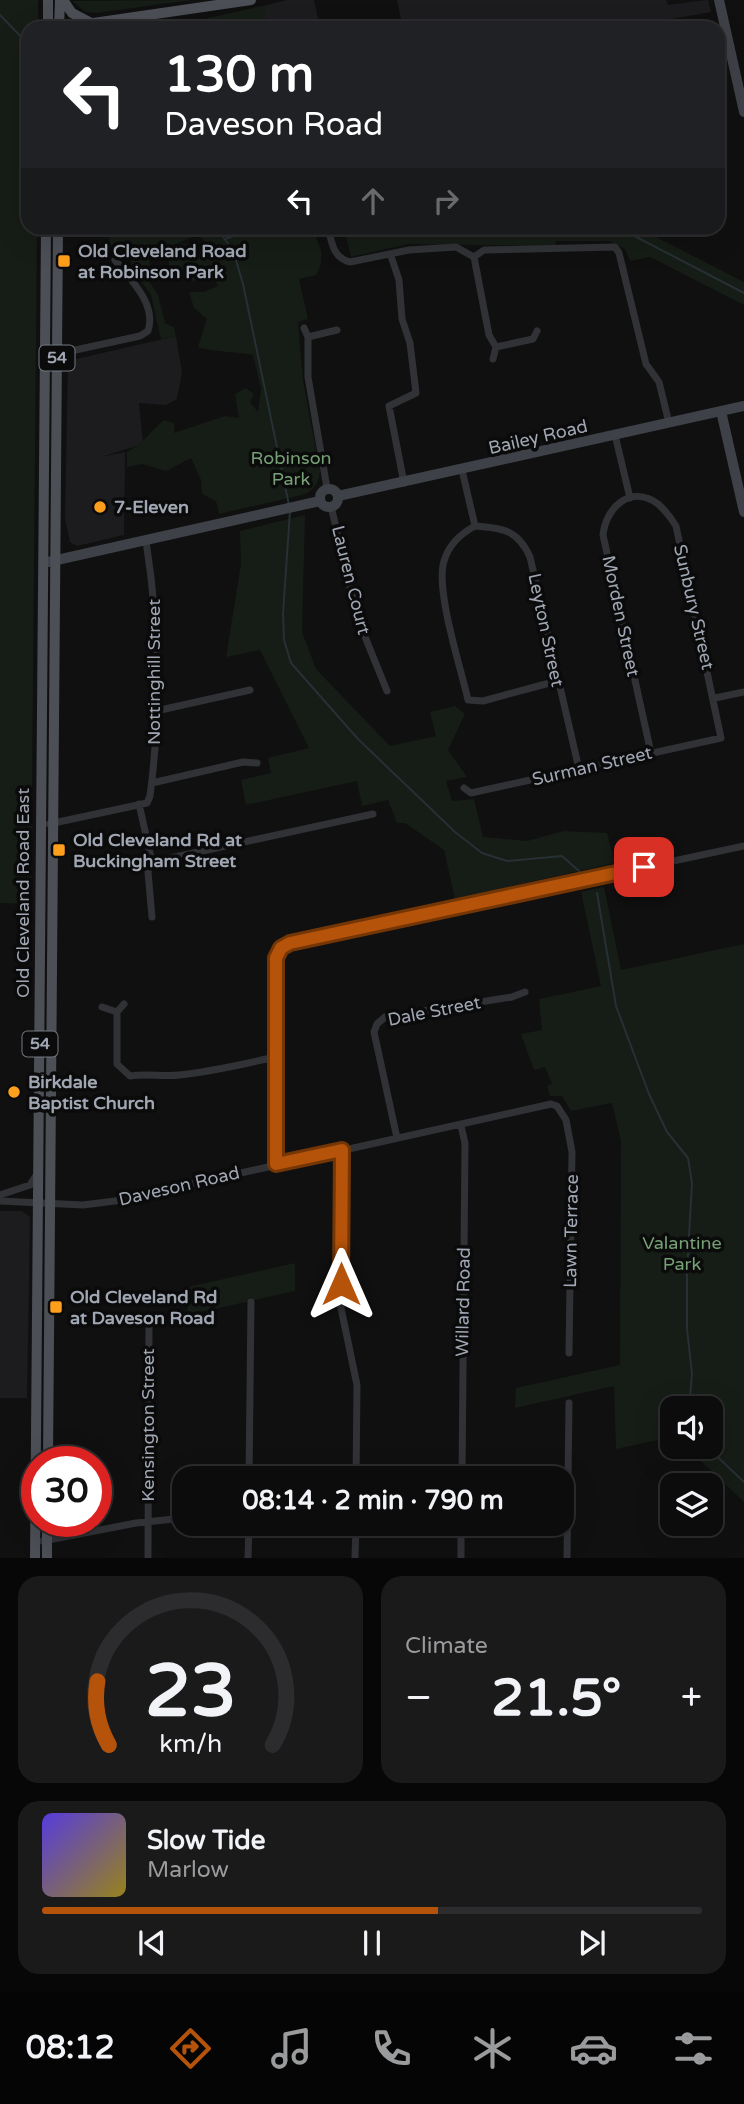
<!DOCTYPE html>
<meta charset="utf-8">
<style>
body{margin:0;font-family:"Varela Round",sans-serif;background:#1a1a1b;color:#f1f3f6;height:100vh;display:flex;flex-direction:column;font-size:26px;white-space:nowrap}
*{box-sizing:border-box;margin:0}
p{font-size:23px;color:#9a9b9d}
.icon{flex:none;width:38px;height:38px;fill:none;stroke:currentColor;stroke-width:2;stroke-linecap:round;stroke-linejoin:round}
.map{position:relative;height:1558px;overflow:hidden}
.panel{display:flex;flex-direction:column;gap:18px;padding:18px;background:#070707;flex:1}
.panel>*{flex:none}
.banner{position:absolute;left:21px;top:21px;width:704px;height:214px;border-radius:21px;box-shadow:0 7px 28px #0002,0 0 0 2px #2c2c2e;background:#202124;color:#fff;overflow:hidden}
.controls{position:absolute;left:660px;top:1396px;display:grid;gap:14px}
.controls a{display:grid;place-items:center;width:63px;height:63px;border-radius:14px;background:#0c0c0d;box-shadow:0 7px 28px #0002,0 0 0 2px #2c2c2e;font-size:35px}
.speed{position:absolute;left:21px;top:1446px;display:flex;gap:14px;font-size:35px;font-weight:700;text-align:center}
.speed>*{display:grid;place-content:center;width:91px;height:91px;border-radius:50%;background:#0c0c0d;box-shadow:0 7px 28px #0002,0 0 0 2px #2c2c2e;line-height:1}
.speed .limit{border:10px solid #d22;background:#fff;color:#111}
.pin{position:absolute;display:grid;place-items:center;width:60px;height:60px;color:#fff;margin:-30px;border-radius:14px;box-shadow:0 4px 10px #0006}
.me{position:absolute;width:77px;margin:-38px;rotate:0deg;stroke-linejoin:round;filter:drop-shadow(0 0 5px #0008)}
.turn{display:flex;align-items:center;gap:24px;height:147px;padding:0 28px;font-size:32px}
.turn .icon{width:91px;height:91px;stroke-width:2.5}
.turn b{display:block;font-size:49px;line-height:60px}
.lanes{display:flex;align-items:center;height:66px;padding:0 28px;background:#0003;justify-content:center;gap:35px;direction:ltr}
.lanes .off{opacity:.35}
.big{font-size:52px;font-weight:700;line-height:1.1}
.panel .card{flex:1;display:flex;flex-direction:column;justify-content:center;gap:10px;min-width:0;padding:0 24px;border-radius:21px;background:#1a1a1b}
.panel .dial{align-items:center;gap:0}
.dial svg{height:182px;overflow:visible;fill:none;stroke:#2c2c2e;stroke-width:7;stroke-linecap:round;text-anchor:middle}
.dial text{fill:#f1f3f6;stroke:none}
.song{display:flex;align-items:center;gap:21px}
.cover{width:84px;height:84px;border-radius:10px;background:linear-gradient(135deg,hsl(250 70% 55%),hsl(50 70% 35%))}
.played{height:7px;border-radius:4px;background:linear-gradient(90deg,#b45309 60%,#2c2c2e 60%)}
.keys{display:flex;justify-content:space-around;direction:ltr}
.heat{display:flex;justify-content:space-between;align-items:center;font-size:38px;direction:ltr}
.panel .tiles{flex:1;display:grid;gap:18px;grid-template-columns:1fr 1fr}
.card:last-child{grid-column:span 2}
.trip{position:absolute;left:172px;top:1466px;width:402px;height:70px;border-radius:21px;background:#0c0c0d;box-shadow:0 7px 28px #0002,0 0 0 2px #2c2c2e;font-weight:700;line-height:70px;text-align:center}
.tabs{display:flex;height:112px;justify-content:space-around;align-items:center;background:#050505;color:#9a9b9d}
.tabs .icon{width:49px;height:49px}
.tabs .current{color:#b45309}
.tabs b{font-size:32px;color:#f1f3f6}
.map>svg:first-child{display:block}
</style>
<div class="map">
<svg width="744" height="1558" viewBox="0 0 744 1558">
<rect width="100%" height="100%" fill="#101011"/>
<path fill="#1c1c1e" d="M287 0H314L320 28H266V5Z
M397 0H666L668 5 708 0 711 12 671 19 673 28H403Z
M176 336 182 372 177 399 166 405 139 403 143 444 101 457 125 452 124 535 77 546 70 542 65 519 68 361Z
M0 1211H22L30 1217 27 1398H0Z"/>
<path fill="#161c16" d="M0 0H38V28H28V228H37L31 904 0 903Z
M192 0 96 13 85 12 72 1Z
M266 5V28H165Z
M107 228H313L321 251V264L316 275 299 279 308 319 298 322 303 381 320 471C319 482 315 488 306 494L219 514 216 501 202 494 201 480 191 458 166 471 142 464 127 467V452C145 443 149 432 164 420L174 423V433L225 416 239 418 235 394 246 388 254 394 250 402 258 412 261 389 253 355C234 351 217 353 198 347L207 319 194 308 189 292H204L218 286 213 277 194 281 171 274 166 251 182 243 197 248 205 241 197 235 174 245 147 247 150 265 143 272 158 295 165 323 174 327 176 336 161 339 151 295 133 270 128 246 109 248 110 233Z
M344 228H655L658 238 744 282V305L650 257 630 261 625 249 609 241H555L556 246 408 244 351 257Z
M305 515 302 632 316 669 390 746 436 736 430 712 455 706 465 714 448 750 467 777 446 781 452 801 474 799 483 837 527 841 564 831 607 833 615 863 455 899 444 850 405 823H397L388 800 362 806 357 781 246 805 241 780 271 773 268 758 309 748 260 650 226 657 241 564 240 531Z
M604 887 621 970 744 944V1502L686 1447H710V1409H672V1437L616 1449 614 1386 515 1408 516 1388 620 1365 621 1141 612 1103 571 1111 562 1096H550L547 1086 552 1084 545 1067 534 1070 521 1034 542 1030 539 999 601 986 581 892Z
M295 1263V1291L187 1315 188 1287Z"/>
<path fill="#263035" d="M426 228H557L460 233Z"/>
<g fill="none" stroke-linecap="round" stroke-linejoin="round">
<path stroke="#263035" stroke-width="2" d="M0 15 28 44
M216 228 233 250 243 284 289 505
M619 228 744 293
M225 239 257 228
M290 511 283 614 284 640 291 663 358 739 455 832 482 853 507 861 562 856 579 871
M597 893 616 1006 649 1094 667 1132 688 1158 692 1183 687 1271V1329L692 1374 689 1409
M707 1447 744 1482"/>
<path stroke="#313236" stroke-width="7" d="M361 27V28
M328 228C332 243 333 258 350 262L409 250 456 247 474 257 484 250 615 247 619 253 646 364 659 382 669 423
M391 256 399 280 402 319 410 343 416 393 389 406 404 483
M474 257 489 335 496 347 533 339 537 331
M304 328 308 337V377L327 488
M308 337 337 330
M57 354 140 336 148 331C157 304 130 279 115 260
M493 359 496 347
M615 435 630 498
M462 470 475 526
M331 506 357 617 387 691
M475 526C503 528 518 530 530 557L579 769
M475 526C460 534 449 544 444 561 435 590 461 668 468 700L483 701 557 681
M715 698 744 692
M156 711 250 690
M152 783 243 762 257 763
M464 788 471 793 721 738 676 526C671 518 665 510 658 504 631 484 606 507 603 535L651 753
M139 804 152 862 373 814
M49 824 147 803 150 796C161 713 159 624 146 541
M152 862 148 872 152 917
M102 1007 117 1012 124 1004
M117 1012V1064L130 1076C147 1073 162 1077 179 1075 211 1072 243 1064 276 1057
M461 1126 465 1143 462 1479
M397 1138 374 1032 377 1024 385 1017 512 997 525 992
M342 1150 341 1308 357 1385 356 1479
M276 1164V958L281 948 290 943 744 846
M0 1195 30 1185 37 1174
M0 1201 83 1205 115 1201 551 1104 557 1106 566 1120 572 1152 569 1353
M249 1479 251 1302
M43 1541 136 1523 184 1518
M148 1558 149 1327
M248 1558 249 1524
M355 1558 356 1524
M461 1558V1524
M567 1558 569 1403"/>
<path stroke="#3e4147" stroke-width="10" d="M719 0 744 112
M721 411 744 512
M320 498a9 9 0 1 1 18 0a9 9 0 1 1-18 0Z
M338 496 744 406
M48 562 320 501"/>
<path stroke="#4c4f56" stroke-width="10" d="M63 0 72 13 91 23
M48 28V0
M59 28 251 0
M59 28 60 0
M48 1461 58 228
M35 1558 46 228
M47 1558V1521"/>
</g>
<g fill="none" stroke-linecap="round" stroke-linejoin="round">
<g stroke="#753606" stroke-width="18">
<path id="route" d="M341 1284 342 1150 276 1164V958L281 948 290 943 644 867"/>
</g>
<use href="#route" stroke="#b45309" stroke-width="12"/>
</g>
<g fill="#fd9f1c" stroke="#0b0b0c" stroke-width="2.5">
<rect x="57" y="254" width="14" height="14" rx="3.5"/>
<circle cx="100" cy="507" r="7"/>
<rect x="52" y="843" width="14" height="14" rx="3.5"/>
<circle cx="14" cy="1092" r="7"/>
<rect x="49" y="1300" width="14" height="14" rx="3.5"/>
</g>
<g text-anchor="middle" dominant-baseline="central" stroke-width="7" stroke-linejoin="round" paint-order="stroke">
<g fill="#0b0b0c" stroke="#737881" stroke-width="2">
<rect x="39.5" y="345.5" width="35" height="25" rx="5"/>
<rect x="22.5" y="1031.5" width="35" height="25" rx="5"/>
</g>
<g font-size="16" font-weight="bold" fill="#a0a7b3">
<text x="57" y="358">54</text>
<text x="40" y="1044">54</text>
</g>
<g font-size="18" font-weight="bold" fill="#a0a7b3" stroke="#0b0b0c" text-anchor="start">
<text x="78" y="251">Old Cleveland Road<tspan x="78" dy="21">at Robinson Park</tspan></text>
<text x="114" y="507">7-Eleven</text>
<text x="73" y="840">Old Cleveland Rd at<tspan x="73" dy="21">Buckingham Street</tspan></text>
<text x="28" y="1082">Birkdale<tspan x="28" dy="21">Baptist Church</tspan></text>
<text x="70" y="1297">Old Cleveland Rd<tspan x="70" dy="21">at Daveson Road</tspan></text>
</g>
<g font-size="18" fill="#a0a7b3" stroke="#0b0b0c">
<text transform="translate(538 437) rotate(-13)">Bailey Road</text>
<text transform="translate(351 580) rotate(76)">Lauren Court</text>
<text transform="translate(694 607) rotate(77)">Sunbury Street</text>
<text transform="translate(621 616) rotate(78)">Morden Street</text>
<text transform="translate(546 630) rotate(78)">Leyton Street</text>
<text transform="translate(154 672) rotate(-90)">Nottinghill Street</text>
<text transform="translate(592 766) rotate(-13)">Surman Street</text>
<text transform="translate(23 893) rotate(-90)">Old Cleveland Road East</text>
<text transform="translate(434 1011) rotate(-11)">Dale Street</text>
<text transform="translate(179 1186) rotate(-13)">Daveson Road</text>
<text transform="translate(571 1231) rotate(-89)">Lawn Terrace</text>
<text transform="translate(463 1302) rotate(-89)">Willard Road</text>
<text transform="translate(148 1425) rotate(-90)">Kensington Street</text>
</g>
<g font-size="18" fill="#76a075" stroke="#0b0b0c">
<text x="291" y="458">Robinson<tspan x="291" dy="21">Park</tspan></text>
<text x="682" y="1243">Valantine<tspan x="682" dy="21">Park</tspan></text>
</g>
</g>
</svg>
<div class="controls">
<a><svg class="icon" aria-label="sound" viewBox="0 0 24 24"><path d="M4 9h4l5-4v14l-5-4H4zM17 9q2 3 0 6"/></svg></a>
<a><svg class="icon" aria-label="layers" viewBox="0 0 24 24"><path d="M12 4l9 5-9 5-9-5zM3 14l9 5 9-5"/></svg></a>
</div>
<div class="speed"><div class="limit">30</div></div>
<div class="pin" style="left:644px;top:867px;background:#d93025"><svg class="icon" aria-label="arrive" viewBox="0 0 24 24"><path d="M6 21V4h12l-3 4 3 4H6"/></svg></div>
<svg class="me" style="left:341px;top:1284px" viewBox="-20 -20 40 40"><path d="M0-17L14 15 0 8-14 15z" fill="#b45309" stroke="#fff" stroke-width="4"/></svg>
<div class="trip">08:14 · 2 min · 790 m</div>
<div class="banner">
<div class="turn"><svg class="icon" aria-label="left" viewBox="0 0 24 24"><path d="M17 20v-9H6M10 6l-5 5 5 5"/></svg><div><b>130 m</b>Daveson Road</div></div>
<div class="lanes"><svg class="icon" aria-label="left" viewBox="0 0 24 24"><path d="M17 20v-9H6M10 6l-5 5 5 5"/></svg><svg class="icon off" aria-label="ahead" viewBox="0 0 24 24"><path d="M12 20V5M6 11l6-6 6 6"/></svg><svg class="icon off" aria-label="right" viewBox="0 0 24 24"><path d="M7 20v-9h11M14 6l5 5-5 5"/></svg></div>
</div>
</div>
<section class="panel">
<div class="tiles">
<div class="card dial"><svg viewBox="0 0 100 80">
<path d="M14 69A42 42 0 1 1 86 69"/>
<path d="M14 69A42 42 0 0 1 9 41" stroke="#b45309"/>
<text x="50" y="56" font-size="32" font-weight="700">23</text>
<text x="50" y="72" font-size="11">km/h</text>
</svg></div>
<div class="card"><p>Climate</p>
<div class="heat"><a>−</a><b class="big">21.5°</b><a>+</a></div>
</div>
<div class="card">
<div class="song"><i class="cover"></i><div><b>Slow Tide</b><p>Marlow</p></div></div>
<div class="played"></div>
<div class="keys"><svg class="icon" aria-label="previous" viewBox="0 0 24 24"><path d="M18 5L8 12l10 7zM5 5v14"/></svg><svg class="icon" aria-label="pause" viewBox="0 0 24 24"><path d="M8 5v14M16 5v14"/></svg><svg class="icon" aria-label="next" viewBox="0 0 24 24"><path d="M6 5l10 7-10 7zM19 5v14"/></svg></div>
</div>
</div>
</section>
<nav class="tabs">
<b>08:12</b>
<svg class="icon current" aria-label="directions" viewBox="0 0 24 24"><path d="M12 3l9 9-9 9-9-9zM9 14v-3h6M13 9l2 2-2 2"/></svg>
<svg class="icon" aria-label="music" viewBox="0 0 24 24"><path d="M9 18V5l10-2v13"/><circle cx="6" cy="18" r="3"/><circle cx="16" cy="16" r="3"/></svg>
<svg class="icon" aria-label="phone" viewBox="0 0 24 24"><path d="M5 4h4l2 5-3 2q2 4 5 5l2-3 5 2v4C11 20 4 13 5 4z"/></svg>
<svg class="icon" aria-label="climate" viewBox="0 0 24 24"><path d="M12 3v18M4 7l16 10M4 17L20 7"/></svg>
<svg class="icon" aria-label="car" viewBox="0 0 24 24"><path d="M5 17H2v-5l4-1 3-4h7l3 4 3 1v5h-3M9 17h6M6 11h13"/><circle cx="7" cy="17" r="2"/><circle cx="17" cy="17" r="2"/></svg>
<svg class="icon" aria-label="filters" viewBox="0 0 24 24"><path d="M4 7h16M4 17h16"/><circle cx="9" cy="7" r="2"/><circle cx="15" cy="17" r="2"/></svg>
</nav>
